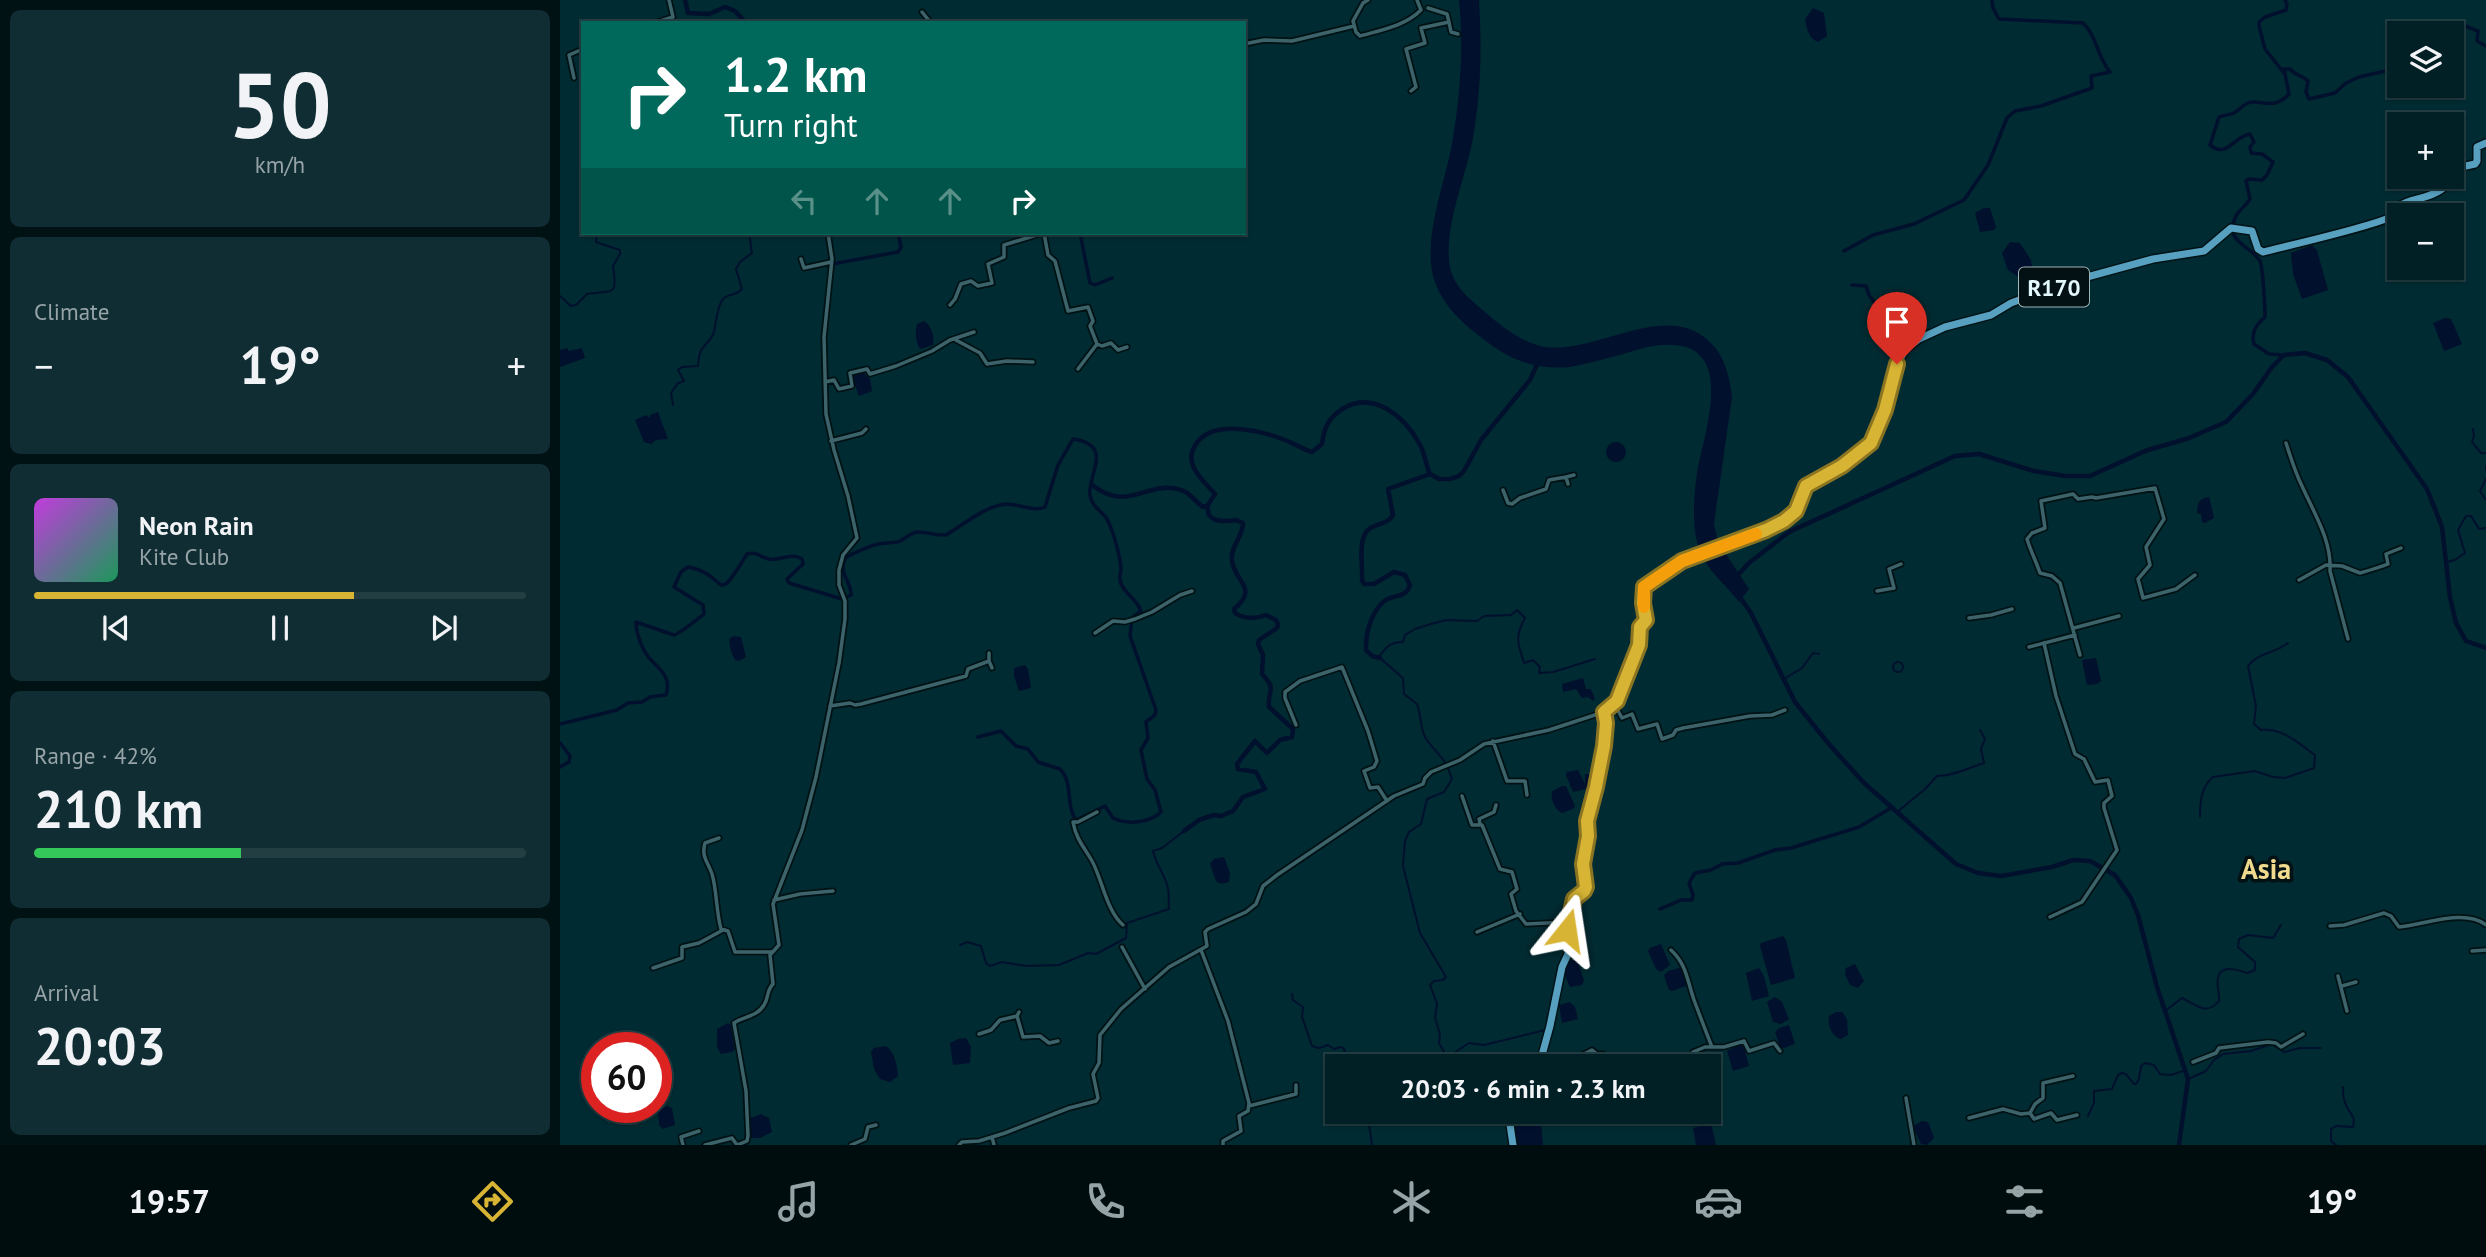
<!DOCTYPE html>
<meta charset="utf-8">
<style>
body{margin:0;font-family:"PT Sans",sans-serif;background:#0f2d32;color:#f1f3f6;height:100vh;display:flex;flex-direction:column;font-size:26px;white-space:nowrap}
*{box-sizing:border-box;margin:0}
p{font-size:23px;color:#96a3a7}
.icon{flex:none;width:38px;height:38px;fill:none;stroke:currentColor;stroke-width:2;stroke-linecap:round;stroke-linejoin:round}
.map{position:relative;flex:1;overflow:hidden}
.panel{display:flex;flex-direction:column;gap:10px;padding:10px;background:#011215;width:560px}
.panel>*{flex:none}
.hud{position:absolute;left:21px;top:21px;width:665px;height:214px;border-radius:0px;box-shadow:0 2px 5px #0004,0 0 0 2px #233e43;background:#00695c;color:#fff;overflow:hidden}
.controls{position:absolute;left:1827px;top:21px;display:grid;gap:14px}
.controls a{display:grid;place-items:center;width:77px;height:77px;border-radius:0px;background:#012026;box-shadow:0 2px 5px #0004,0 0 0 2px #233e43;font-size:35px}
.speed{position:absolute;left:21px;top:1032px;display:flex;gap:14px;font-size:35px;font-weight:700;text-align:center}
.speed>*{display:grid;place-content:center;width:91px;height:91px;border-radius:50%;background:#012026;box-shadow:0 2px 5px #0004,0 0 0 2px #233e43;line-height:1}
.speed .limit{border:10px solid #d22;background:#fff;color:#111}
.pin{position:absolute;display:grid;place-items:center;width:60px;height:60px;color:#fff;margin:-72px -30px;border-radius:50% 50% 50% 0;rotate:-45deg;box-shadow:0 0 7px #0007}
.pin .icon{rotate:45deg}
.me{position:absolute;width:77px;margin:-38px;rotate:15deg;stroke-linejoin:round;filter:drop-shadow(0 0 5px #0008)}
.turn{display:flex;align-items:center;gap:24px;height:147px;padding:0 28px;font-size:32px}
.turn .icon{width:91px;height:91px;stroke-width:2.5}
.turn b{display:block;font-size:49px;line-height:60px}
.lanes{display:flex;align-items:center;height:66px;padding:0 28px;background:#0003;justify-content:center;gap:35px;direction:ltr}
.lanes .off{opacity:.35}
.big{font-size:52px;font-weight:700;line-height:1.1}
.panel .widget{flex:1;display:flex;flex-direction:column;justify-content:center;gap:10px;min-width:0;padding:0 24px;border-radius:10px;background:#0f2d32}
.panel .dial{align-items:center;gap:0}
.dial b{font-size:91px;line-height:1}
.song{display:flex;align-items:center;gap:21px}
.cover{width:84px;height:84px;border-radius:10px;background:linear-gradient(135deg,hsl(290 70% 55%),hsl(150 70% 35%))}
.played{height:7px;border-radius:4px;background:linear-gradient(90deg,#d7b434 65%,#233e43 65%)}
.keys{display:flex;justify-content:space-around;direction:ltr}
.heat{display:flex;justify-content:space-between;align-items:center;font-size:38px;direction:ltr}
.charge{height:10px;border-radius:5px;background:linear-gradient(90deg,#34c759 42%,#233e43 0)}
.trip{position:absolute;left:765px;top:1054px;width:396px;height:70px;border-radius:0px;background:#012026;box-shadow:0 2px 5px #0004,0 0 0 2px #233e43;font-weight:700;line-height:70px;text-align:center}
.tab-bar{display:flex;height:112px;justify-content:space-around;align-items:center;background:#000d0f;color:#96a3a7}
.tab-bar .icon{width:49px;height:49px}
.tab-bar .selected{color:#d7b434}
.tab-bar b{font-size:32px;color:#f1f3f6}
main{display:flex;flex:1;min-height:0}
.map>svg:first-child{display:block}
</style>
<main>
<section class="panel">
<div class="widget dial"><b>50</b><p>km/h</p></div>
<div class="widget"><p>Climate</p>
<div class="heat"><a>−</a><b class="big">19°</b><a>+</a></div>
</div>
<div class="widget">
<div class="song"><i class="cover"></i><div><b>Neon Rain</b><p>Kite Club</p></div></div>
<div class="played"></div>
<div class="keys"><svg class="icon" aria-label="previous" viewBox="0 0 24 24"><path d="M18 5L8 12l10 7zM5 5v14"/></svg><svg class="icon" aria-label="pause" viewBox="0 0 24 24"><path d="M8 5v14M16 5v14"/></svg><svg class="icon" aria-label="next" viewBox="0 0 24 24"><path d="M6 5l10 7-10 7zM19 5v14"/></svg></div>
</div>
<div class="widget"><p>Range · 42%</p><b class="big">210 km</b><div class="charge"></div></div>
<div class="widget"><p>Arrival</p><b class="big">20:03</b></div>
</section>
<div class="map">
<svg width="1926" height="1145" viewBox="0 0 1926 1145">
<rect width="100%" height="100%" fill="#012b32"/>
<path fill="#00102d" d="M899 0H919C922 46 921 92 913 138 906 177 883 228 890 268 895 288 910 299 925 312 941 326 964 344 985 347 1036 354 1099 304 1144 337 1164 352 1169 373 1172 397L1154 524 1158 542 1189 589 1179 602C1164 582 1143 568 1137 542 1132 521 1134 494 1137 473 1142 439 1177 349 1114 345 1092 343 1072 352 1052 357 1038 361 1024 364 1010 367 978 370 951 361 926 341 903 324 881 305 873 276 864 237 883 188 891 149 900 101 904 49 899 0Z
M1253 8 1264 13 1267 36 1258 42C1248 38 1247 29 1245 19Z
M1424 208H1430L1436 227 1434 230 1420 232 1415 213Z
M1450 242 1460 243 1471 260 1472 268 1457 276 1448 270 1442 253Z
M1752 245 1757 250 1768 290 1742 299 1733 274 1731 253Z
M1885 318 1891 319 1902 344 1884 351 1873 323Z
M364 321C371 325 375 337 373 345L360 349C355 341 355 333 357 324Z
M7 348 9 351 22 348 25 358 0 367V350Z
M303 372 310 379 312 391 299 396 292 377 293 374Z
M98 412 108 439 96 440 91 444 84 442 75 420 86 415 90 418V415Z
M1046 452a10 10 0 1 1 20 0a10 10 0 1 1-20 0Z
M1649 497 1654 518 1645 523 1642 522 1641 514 1637 513C1638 503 1638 499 1649 497Z
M174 636 181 637 186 657 179 661 175 660C172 654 168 645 170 638Z
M1536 658 1541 681 1537 684 1527 685 1522 660Z
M465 665 468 669 471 688 459 691 454 676V668Z
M1023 678 1026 689H1031L1035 699 1033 701 1028 697 1022 698 1016 689 1003 692 1002 684Z
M1018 770 1025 784V774H1035L1034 787 1013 792 1006 775 1007 772Z
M1002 786H1006L1015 806 1014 808 1003 813C995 811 990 799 992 791Z
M664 857 670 873 669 882 661 884 656 881 650 864 654 859Z
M1223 936 1226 940 1235 978 1211 985 1200 946 1201 943Z
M1101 944 1110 965 1101 972 1096 969 1088 951 1090 948Z
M1011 960H1017L1024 980 1022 985 1010 987 1002 969 1004 963Z
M1295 964 1304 981 1298 988 1290 985 1285 974 1286 968Z
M1123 967 1129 985 1112 991 1109 990 1104 975 1108 971Z
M1199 968 1204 976 1209 996 1192 1001 1186 973Z
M1215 997 1222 1002 1229 1019 1221 1024 1213 1022 1207 1002Z
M1010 1002 1015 1007 1018 1019 1002 1023 999 1005Z
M1276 1012H1282L1287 1019 1288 1035 1281 1039C1272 1037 1267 1025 1269 1016Z
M168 1023 171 1025 175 1049 172 1052 161 1054 157 1047V1029Z
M1229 1025 1235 1044 1221 1049 1215 1032 1219 1028Z
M406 1038 411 1047 410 1063 393 1065 390 1043 398 1039Z
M1183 1043 1189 1066 1173 1071 1167 1051Z
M326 1046C335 1053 337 1065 338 1076L330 1082 320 1079 314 1069 311 1052 314 1048Z
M108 1106 112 1108 115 1125 103 1129 99 1125 98 1110Z
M950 1111H977L981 1122 983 1145H954Z
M201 1114 209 1118 212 1132 200 1138H191L188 1119Z
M1362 1121 1368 1122 1374 1138 1367 1145 1361 1144 1353 1126Z
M1147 1124 1152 1127 1156 1145H1136L1133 1128Z"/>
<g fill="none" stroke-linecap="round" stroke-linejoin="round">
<path stroke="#00102d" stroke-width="2" d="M0 296 11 306 16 305 27 294C53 290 58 297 53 266L60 254V250L36 242 37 233
M113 405 111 393 118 383 124 381 118 370 122 367 138 366C139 342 149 347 154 332 156 323 157 306 163 299 169 293 176 296 182 289L176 269 180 262 192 253 189 233
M1913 429 1914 436 1912 442 1921 453H1926
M1926 466V470
M1926 479 1920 491 1926 500
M1886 562 1895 560 1905 553 1898 530 1906 516H1911L1919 529 1926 528
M819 657C826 647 830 642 843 642L845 635 855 629 871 624 886 620 917 621 924 616 951 615 957 610 965 618C954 638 958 643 964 663L973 660 980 667 979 673 993 672 1035 659
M820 658 843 678 844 694 857 704C861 714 860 727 865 737 875 753 886 757 892 779L884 792 867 799 861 824 849 832 845 841 843 866 860 933 886 977 883 980 874 981 870 985 877 1004 875 1018 880 1034 879 1043 888 1059 865 1066
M1333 667a5 5 0 1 1 10 0a5 5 0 1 1-10 0Z
M1224 679 1242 668 1253 653 1259 654
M1336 813 1365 789 1377 776C1393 776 1408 768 1424 763L1421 749 1425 739 1420 730
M1640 817C1640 802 1641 787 1653 777L1695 771 1713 777 1725 778 1754 768 1755 755C1738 743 1723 728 1701 730L1694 724 1696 706 1688 666C1697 653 1716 653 1728 643
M400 945 407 942 421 946 426 963 430 966 442 962 466 966 499 965 528 953 536 954 566 938 567 923 609 909C608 901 610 892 607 885 604 873 596 865 593 851L602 848 624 831
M732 994 733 1000 743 1007 742 1017 752 1046 759 1048 768 1045 774 1049 781 1047 784 1049 786 1059 805 1055 809 1058 813 1066
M1605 1011 1622 998C1636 1005 1647 1016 1659 1001 1660 994 1656 985 1658 978 1660 964 1679 970 1687 973L1695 970V962L1678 947 1679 939 1688 935 1713 938 1721 925
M888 1057 909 1043 924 1045 985 1030
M1628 1079 1646 1071 1654 1060 1663 1054 1691 1051 1712 1044 1724 1052 1740 1048H1761
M1528 1116 1534 1103V1091L1552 1089 1558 1075 1562 1073 1566 1074 1573 1083 1576 1084 1579 1079 1581 1066 1585 1063 1594 1065 1600 1074 1611 1075 1626 1070
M812 1145 808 1116 816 1111
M1776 1145 1771 1141V1129L1776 1126 1793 1127C1796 1115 1790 1115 1786 1105 1783 1099 1783 1093 1783 1087"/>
<path stroke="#00102d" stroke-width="3.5" d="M1892 40 1905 26 1918 31 1917 41 1926 46
M1724 73 1705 49 1699 26V22L1705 17 1726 10 1727 4 1725 0
M520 233 530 283 535 285 552 278
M1284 251 1313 235 1354 224 1404 200 1428 165 1447 118 1455 111 1481 106 1532 88 1531 76 1550 72C1537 57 1537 36 1523 23L1439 19 1433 8 1432 0
M272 264 338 252 341 247 338 233
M1292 285 1306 286 1309 295 1319 309 1334 311 1341 331
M1724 355 1709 354 1694 344C1691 332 1696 325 1705 317 1705 309 1703 267 1700 261 1691 245 1663 243 1676 216 1679 210 1686 206 1690 199L1686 181 1689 179 1702 180 1707 175 1713 162 1702 154 1691 153 1690 147 1694 142 1690 134C1672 137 1668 159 1650 145L1659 117C1664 115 1669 115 1674 113 1679 110 1683 105 1688 103 1700 98 1713 112 1729 94L1724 69H1730C1736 76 1742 75 1748 81L1746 92 1749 99 1775 93 1786 83 1799 77 1839 68
M0 724 57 710 68 703 82 702 90 697 106 695C111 679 103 672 93 662 83 653 76 634 76 622L114 635C119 634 139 618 144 614L143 605 114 587 121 572 128 567C169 574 153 610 187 554 198 551 199 557 209 559 221 561 231 552 242 559L243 564 227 579 229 583 282 599 291 595C292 583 278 573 285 559 287 555 313 545 318 544 325 542 333 544 340 541 347 538 350 532 359 532 368 532 376 536 386 535 403 525 420 510 440 505 455 501 472 513 485 507L498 465 513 439C555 445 527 475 530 495 531 507 544 512 548 521 554 534 560 555 561 569 561 573 559 576 560 580 561 591 577 599 581 611L572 618 570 636 596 710 595 715 586 722 588 738 581 750 587 779 595 790 601 812C590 823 567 825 553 818L545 806 516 820C505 804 514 784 500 769L478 762 468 749 456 746 441 731 418 737
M0 743 10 756 9 762 0 767
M1100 909 1121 900H1132L1133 895 1129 883 1135 873 1151 870 1162 864 1178 863 1215 850 1231 848 1299 827 1331 808"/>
<path stroke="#00102d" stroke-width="4.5" d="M125 0 128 13 149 14 165 7 175 11 186 23
M532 485C570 514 586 479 621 490 630 492 635 502 643 507L648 505 655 494C643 480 622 464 636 444 654 417 708 432 732 443 739 446 744 450 752 452L762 444C764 427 769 417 784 408 814 391 844 416 859 443 865 452 865 464 870 474L879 479H890L899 476 904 471 921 440 970 380 978 362
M1176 577 1189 563 1229 532 1395 456 1419 454 1474 471 1505 476H1530L1585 451 1629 438 1666 422 1693 394 1712 367 1724 355 1745 353 1767 360 1788 377 1867 489 1882 527 1890 597 1896 623 1906 641 1926 648
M1179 596 1191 613 1235 702 1268 743 1304 783 1396 864 1418 873 1441 876 1492 867 1513 860 1530 861 1555 875 1571 898 1578 915 1597 987 1628 1079 1619 1145
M820 658 812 656 806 650C805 633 811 614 823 602 833 593 845 600 850 585L845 575 834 572 814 584H804L802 580C803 567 797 538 809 529 817 523 827 525 833 515L828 489 870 474
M624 831 639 820 654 815 661 816 673 811 683 797 705 789 696 772 678 769 677 764 695 741 707 753 720 740 732 737 733 729 709 707C707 689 718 691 702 674L703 655 698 644 699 640 717 628 718 624 716 620 706 615C696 619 684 619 675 613L674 609C700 587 674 583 672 560 670 547 683 537 683 523L676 520C664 522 645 523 648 505"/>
<g stroke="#011215" stroke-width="7">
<path id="minor" d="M808 0 803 3 793 21 796 32 800 36C821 30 845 26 861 10L857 0
M362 12 371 23
M889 22 891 32 898 34
M94 23 113 17 109 0
M684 44 704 40 732 41 794 26
M14 78 9 55 23 49
M851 91 856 87 846 49 865 43 861 28 889 22 887 14 868 8
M484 233 488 255 495 261 508 311 528 307 533 321 530 326 537 344 542 346 551 343 558 350 567 347
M241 259 244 268 271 262
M390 305 395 299 401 284 411 281 418 286 432 283 428 264 444 257V245L483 233
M394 339 420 353 427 364 447 361 473 362
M518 369 537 344
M265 382 274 380 279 389 292 386 290 373 307 369 310 374 336 366 372 351 390 340 414 332
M271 441 302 433 306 429
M1726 443C1731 458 1735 472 1742 486 1754 513 1772 541 1770 571L1788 639
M1008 484 1006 477 1014 475
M943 490 948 503 952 504 960 498 986 489 989 480 1006 477
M1739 580 1766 565 1782 566 1800 573C1807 571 1823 566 1828 564L1826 554 1841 548
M1317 591 1334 588 1329 569 1341 564
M1409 618 1431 615 1452 609
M1514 628 1559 616
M535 633 553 621 565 622 575 619 592 612 620 595 632 591
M1484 643 1496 696 1515 754 1524 759 1535 782 1548 780 1552 796 1544 803V808L1557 850 1522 902 1490 917
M1469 647 1515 635
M1520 655 1500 583 1492 576 1480 573C1476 561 1471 552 1467 539L1472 533 1485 528 1481 501 1513 494 1518 499 1532 497 1536 498 1595 488 1604 519 1586 547 1590 565 1578 579 1583 598 1616 589 1635 575
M429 661 432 668
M1055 705 1062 718 1072 714 1078 729 1097 724 1102 739 1113 735 1116 730 1123 728 1190 716 1212 715 1225 710
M270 706 290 703 295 705 301 704 406 676 408 669 429 661V653
M736 725 725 698V692L740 681 782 667 808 731 817 761 814 767 804 771 810 788 818 787 827 801
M933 741 947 781H965L967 795
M902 796 912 825H922L940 869 952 872 957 889 951 894 956 911 966 924 1008 922
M537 812 518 822H513C516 839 524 847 532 861 542 879 547 912 563 925
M920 824 919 819 934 812 936 805
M159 838 145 843C141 857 148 862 152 874 157 891 156 911 161 929L168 931 175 952H212
M214 900 240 894 273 891
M1770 926 1784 925 1824 913 1831 916 1839 927C1863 925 1905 908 1926 925
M917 932 960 914
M562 947 585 989
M641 950 668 1021 689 1103 688 1111 679 1116 681 1131 663 1141V1145
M1111 950C1127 965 1127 980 1134 1000 1140 1016 1146 1032 1152 1047H1164L1184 1041 1189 1051 1214 1043 1220 1051
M1912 951 1926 950
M93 968 122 958V947L139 943 163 930
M1778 976 1787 1011
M1782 986 1796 982
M459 1012 457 1016 463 1037 480 1036 489 1043 498 1041
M419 1034 431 1030 440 1020 457 1016
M1633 1062 1656 1053 1659 1048 1708 1042 1716 1043 1721 1047 1743 1034
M986 1066 1016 1058 1032 1050 1037 1054H1043L1045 1059
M1135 1066 1133 1052 1145 1047H1152
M1346 1098 1354 1145
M689 1106 736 1094V1085
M1470 1113 1474 1119 1491 1113 1497 1120 1517 1115
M1409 1118 1443 1109 1461 1114 1470 1113 1475 1104 1483 1098V1083L1513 1076
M432 1137 434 1145
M123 1145 121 1137 139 1131
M145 1145 172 1138 177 1145
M177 1145 187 1141 188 1136 186 1091 174 1023C184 1016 197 1017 204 1005 209 998 206 991 213 984L210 955 219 945 213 904 242 830 256 777 279 663 285 619V601L279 585V570L283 555 297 538 288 496 274 450 266 414 264 337 272 259 268 233
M291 1145 305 1139 308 1127 316 1125
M399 1145 402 1142 419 1141 445 1133 509 1108 536 1101 538 1098 533 1074 539 1063 540 1035 561 1009 609 967 647 946 645 932 648 929 686 912 696 904 703 886 717 875 834 796 863 784 865 778 871 772 900 760 924 744 989 730 1044 712"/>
</g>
<g stroke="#011215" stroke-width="10">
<path id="primary" d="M1892 169 1915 164 1917 161V147L1926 143
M979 1066 990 1026 1002 967 1008 954 1007 930 1012 903 1026 887 1023 864 1028 836 1027 821 1036 787 1044 746 1046 723 1044 712 1057 701 1079 641 1080 627 1086 620 1083 603 1084 587 1123 561 1206 530 1232 516 1239 506 1246 486 1253 480 1282 465 1311 443 1325 410 1337 364 1346 349 1359 339 1385 327 1431 315 1451 303 1505 283 1593 259 1644 251 1671 228 1692 231 1698 249 1703 252C1722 247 1824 224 1834 215 1839 210 1833 211 1839 206 1852 197 1872 200 1888 184L1887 177
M948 1111 953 1145"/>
</g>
<use href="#minor" stroke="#3c636a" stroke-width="3.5"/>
<use href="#primary" stroke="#57a0c0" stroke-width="7"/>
</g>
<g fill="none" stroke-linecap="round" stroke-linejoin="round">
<g stroke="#8c7522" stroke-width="18">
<path id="route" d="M1007 930 1014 899 1024 891 1026 887 1023 864 1028 836 1027 821 1036 787 1044 746 1046 723 1044 712 1057 701 1079 645 1080 627 1086 620 1083 603 1084 587 1122 561 1206 530 1224 521 1236 511 1246 486 1282 466 1311 443 1325 410 1337 364"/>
</g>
<use href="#route" stroke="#d7b434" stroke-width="12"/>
<path stroke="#f59e0b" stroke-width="12" d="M1084 607V587L1122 561 1196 534"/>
</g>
<g text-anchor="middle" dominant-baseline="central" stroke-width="7" stroke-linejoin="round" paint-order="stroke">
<rect fill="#031114" stroke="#a0b3b6" stroke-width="2" x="1459" y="267.5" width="70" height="39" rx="5"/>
<g font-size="23" font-weight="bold" fill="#e3f8fc">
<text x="1494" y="287">R170</text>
</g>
<g font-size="28" font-weight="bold" fill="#f1da8d" stroke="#031114">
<text x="1706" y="868">Asia</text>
</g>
</g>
</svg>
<div class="controls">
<a><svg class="icon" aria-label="layers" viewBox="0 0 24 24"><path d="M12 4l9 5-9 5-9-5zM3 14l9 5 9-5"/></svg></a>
<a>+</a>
<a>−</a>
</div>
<div class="speed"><div class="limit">60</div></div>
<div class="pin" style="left:1337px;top:364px;background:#d93025"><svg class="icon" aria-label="arrive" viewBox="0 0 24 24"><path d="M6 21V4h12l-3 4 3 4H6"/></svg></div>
<svg class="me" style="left:1007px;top:930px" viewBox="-20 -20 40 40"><path d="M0-17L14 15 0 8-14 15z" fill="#d7b434" stroke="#fff" stroke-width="4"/></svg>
<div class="trip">20:03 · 6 min · 2.3 km</div>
<div class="hud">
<div class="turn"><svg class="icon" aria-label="right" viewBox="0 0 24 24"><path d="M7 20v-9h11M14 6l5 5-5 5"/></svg><div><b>1.2 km</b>Turn right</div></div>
<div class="lanes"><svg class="icon off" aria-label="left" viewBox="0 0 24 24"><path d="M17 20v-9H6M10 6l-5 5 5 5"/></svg><svg class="icon off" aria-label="ahead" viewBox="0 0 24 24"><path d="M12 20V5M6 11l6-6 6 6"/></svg><svg class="icon off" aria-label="ahead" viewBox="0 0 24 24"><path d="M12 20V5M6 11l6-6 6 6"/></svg><svg class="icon" aria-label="right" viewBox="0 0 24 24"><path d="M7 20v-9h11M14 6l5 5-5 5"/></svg></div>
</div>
</div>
</main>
<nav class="tab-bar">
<b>19:57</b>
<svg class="icon selected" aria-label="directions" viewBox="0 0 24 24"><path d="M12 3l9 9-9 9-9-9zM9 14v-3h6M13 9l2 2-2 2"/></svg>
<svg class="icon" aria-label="music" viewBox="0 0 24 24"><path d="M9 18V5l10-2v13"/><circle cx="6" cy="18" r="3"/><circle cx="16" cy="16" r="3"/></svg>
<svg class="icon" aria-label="phone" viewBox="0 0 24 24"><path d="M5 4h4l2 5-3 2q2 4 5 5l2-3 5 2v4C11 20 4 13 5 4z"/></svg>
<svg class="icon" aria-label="climate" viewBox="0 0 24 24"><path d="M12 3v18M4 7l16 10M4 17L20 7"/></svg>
<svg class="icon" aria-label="car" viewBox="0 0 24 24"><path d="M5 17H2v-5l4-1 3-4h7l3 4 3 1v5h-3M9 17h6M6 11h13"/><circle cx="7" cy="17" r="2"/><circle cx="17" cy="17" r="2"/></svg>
<svg class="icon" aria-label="filters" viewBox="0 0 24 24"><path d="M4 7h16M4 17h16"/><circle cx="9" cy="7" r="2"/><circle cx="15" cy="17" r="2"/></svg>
<b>19°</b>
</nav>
